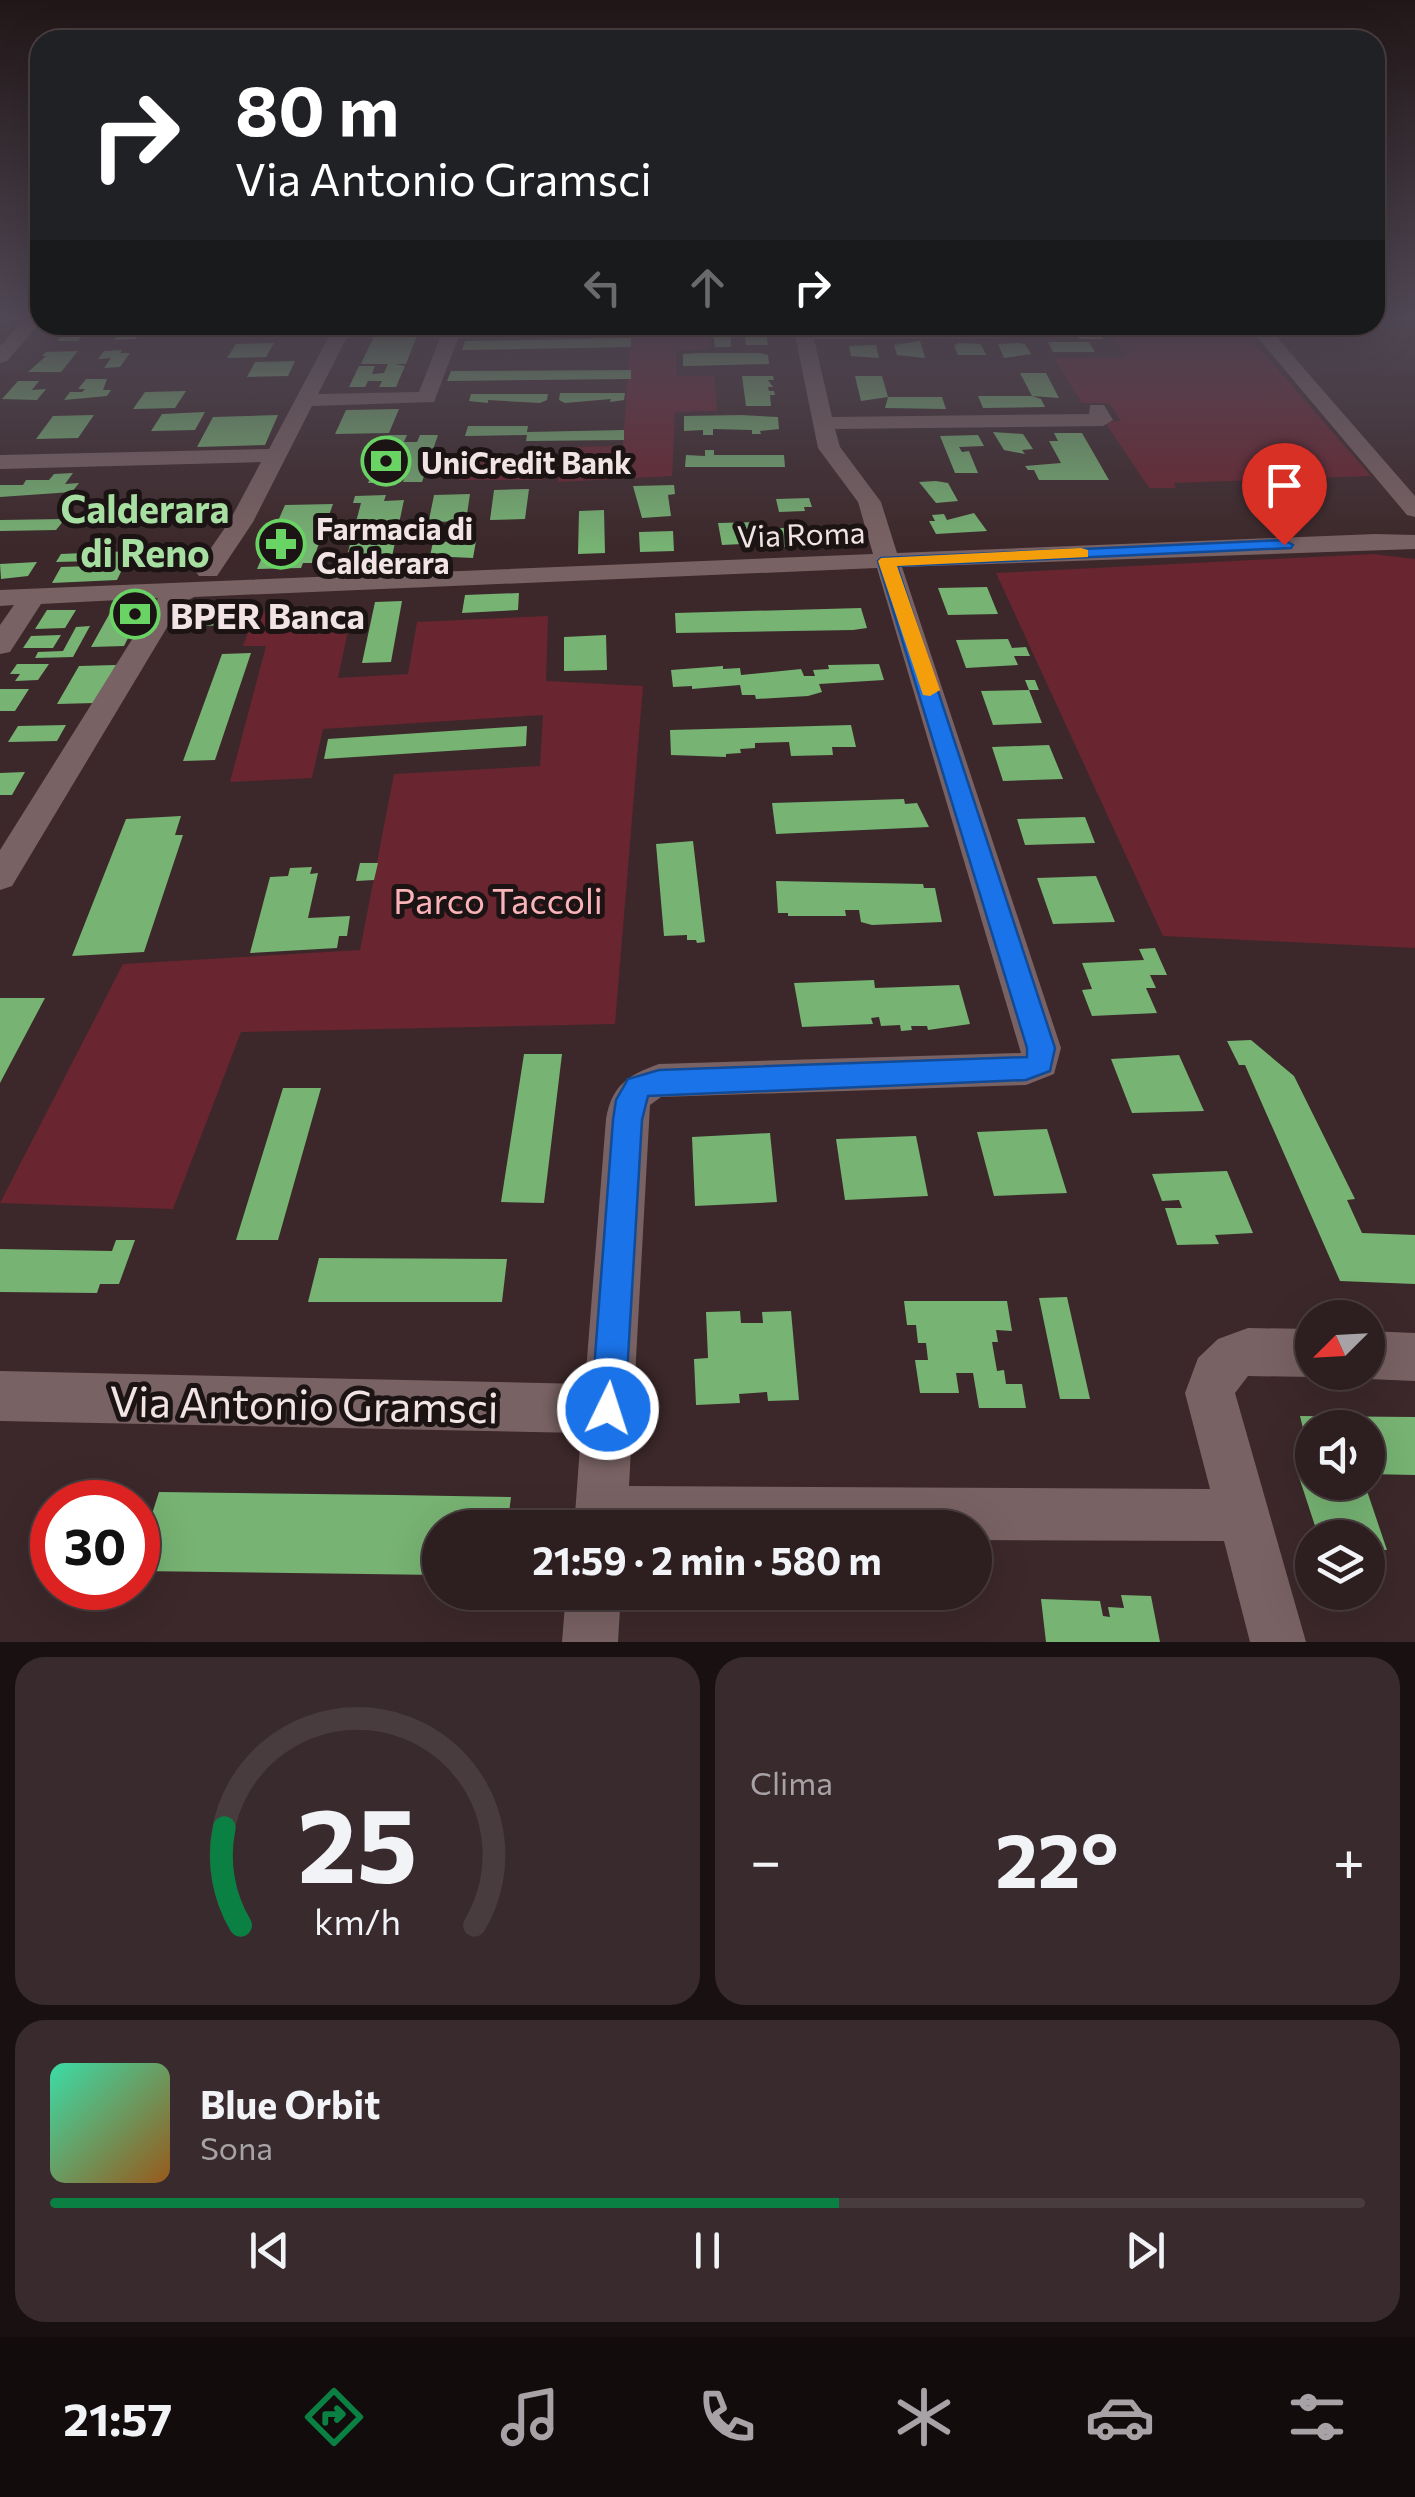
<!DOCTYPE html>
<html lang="it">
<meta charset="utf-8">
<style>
body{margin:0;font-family:Commissioner,sans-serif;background:#392b2d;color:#f1f3f6;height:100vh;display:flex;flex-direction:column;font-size:38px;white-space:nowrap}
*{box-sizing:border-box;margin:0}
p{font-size:32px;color:#a7a2a5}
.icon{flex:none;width:55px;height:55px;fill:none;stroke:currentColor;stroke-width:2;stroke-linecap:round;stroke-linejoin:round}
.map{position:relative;height:1642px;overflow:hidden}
.details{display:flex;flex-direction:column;gap:15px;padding:15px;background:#191012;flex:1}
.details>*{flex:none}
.banner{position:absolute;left:30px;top:30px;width:1355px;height:305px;border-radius:30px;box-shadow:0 10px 40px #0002,0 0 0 2px #483c3e;background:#202124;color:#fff;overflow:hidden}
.needle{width:65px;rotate:246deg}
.buttons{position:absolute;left:1295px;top:1300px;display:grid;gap:20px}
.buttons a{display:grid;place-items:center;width:90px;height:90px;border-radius:50%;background:#2d1e20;box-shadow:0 10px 40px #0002,0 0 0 2px #483c3e;font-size:50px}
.speed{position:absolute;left:30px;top:1480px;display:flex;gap:20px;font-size:50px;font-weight:700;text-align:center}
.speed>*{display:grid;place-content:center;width:130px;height:130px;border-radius:50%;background:#2d1e20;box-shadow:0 10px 40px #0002,0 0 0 2px #483c3e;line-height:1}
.speed .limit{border:15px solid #d22;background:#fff;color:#111}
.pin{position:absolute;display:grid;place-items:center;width:85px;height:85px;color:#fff;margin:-102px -42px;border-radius:50% 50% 50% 0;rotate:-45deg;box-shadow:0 0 10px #0007}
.pin .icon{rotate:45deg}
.me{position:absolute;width:110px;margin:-55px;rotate:4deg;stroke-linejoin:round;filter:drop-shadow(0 0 8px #0008)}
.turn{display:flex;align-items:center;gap:35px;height:210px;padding:0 40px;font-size:45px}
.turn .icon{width:130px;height:130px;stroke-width:2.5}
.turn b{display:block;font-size:70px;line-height:85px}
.lanes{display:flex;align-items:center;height:95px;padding:0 40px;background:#0003;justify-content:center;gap:50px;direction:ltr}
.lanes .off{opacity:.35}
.big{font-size:75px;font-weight:700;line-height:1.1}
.details .widget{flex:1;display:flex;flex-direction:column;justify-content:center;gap:15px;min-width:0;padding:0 35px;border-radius:30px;background:#392b2d}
.details .dial{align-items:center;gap:0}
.dial svg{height:260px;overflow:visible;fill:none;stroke:#483c3e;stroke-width:7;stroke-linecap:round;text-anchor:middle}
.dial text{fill:#f1f3f6;stroke:none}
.song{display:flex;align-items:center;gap:30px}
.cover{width:120px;height:120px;border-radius:15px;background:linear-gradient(135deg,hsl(160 70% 55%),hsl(30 70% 35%))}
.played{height:10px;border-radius:5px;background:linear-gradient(90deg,#0b8043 60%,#483c3e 60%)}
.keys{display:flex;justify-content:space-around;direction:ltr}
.heat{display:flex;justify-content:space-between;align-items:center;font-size:55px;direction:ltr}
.details .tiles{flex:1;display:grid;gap:15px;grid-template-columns:1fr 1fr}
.widget:last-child{grid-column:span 2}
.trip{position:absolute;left:422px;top:1510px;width:570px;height:100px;border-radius:50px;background:#2d1e20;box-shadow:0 10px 40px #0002,0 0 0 2px #483c3e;font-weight:700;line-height:100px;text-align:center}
.tabs{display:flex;height:160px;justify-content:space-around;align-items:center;background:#120c0d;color:#a7a2a5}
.tabs .icon{width:70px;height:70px}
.tabs .on{color:#0b8043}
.tabs b{font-size:45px;color:#f1f3f6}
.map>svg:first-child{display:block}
</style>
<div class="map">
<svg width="1415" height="1642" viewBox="0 0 1415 1642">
<rect width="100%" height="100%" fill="#3c282a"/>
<path fill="#692530" d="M631 325H708L710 349 676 350V376H714L717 411 675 412 672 476 558 482 564 447 623 446Z
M1105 325H1239L1371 476 1174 483 1176 488H1149L1105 422 1121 421 1109 403H1082L1054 358 1125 357Z
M548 456 542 480H459L466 457Z
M1373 554 1415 559V948L1163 936 996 573Z
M353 607 338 678 408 674 417 622 548 616 546 681 643 686 615 1024 241 1032 173 1209 0 1203 123 964 360 950 394 774 540 766 543 715 323 729 312 778 230 782 266 646H243L255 612Z"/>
<path fill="#77b373" d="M98 325 87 329 78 341H57L66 330H59L63 326Z
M120 325H152L135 339 114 340 121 330H116Z
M379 325H421L406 364H395L405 366 396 387H379L382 381H368L365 387H349L359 366H375L372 374 384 373 388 364H361Z
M712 325H730L731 347H715Z
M744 325H765L768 345H746Z
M1071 325H1093L1103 339H1079Z
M631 338V347L462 350 465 341Z
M920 341 925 358 897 355 894 345Z
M1048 342H1089L1095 352H1053Z
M274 343 266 357 227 358 236 344Z
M959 343 981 344 986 355H958L954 345Z
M1018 343 1025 344 1031 354 1004 358 998 344Z
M869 345H876L879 358 851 356 849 346Z
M122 350 120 353H130L120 367 104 368 111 358 98 359 104 351Z
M78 351 61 372H28L46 356H42L46 352Z
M700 353H760L768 355 769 364 683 366V354Z
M295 361 288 376 247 377 255 362Z
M631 370V379L447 381 451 371Z
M1020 373H1046L1059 398 1032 396Z
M742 376H773L774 380H768L773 387H768L769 391H774L775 395H770L771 406H746Z
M855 376H882L888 397 861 401Z
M86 379H107L103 390H111L107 396 64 400 70 392H82L85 389H78Z
M18 381H39L32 390 46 389 37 400 2 399Z
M186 391 175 408 133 409 145 392Z
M560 393H625L624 400 610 402 611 399 565 403 559 400Z
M471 394H548L547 400 540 403 488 400V403L469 401Z
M978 396H1032L1041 399 1045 407 983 408Z
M888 397H942L946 409 885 408Z
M399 409 389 433 335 434 346 410Z
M205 412 195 430 151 431 162 414Z
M94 415 78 438 36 439 53 416Z
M278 415 265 445 197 447 213 417Z
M741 415 778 417 779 429 760 431 761 434H752V430L713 429V435H703V430L684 431V416Z
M468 426H528L527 432 624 430V440L526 441 527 435 465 436Z
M993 432 1023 434 1033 449 1022 450 1025 454 1004 450Z
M1054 433H1082L1109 480H1039L1034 470H1028L1025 466 1061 463 1049 441H1058Z
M388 435H407L404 442H417L420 435H438L422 482H403L406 475H393L390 483H368Z
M978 435 984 446 959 447 962 452 969 451 978 473H955L940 436Z
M705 450H714V455H784L785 467H685L686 455 705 456Z
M73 473 65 484 79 483 72 492 0 497V485H23L26 480H49L54 474Z
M936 481 948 483 958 501 936 503 919 482Z
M674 485 675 494 668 495 671 516 642 518 633 486Z
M529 489 525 519 490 520 494 490Z
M470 494 466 521 434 522 431 533H416L419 521 429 520 434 495Z
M386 495 384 501 404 500 390 566 352 572 357 551 348 552 361 503H353L355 496Z
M809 498 812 507H804L805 511 779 512 776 499Z
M333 504 312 563H303L301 568 257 569 285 505Z
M225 507 219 522 173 523 180 509Z
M604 510 605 553 578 554 579 511Z
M974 513 987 531 936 534 929 521H935L932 515 944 514 947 520Z
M65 519 56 530 0 531V520Z
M758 522 763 543 722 545 718 523Z
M819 527 824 546 784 547 780 528Z
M673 531 674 551 640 552 639 532Z
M476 541 473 558 430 556 433 542Z
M131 551 117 580 52 583 61 567 91 566 94 561 56 562 61 554Z
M37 562 28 576 1 579 0 564Z
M987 587 998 614 948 615 938 588Z
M519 593 518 610 462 613 465 595Z
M402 601 391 662 362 663 375 602Z
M250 608 243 625 194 626 202 610Z
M861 608 867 628 853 630 676 633 675 613Z
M47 610H76L65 628 35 629Z
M142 610 124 646 91 647 111 611Z
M90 626 73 657 35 658 38 652 63 651 76 627Z
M61 635 53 648H23L31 636Z
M606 635 607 670 564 671V637Z
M1008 639 1012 648 1026 647 1030 656H1014L1018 665 966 668 956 640Z
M251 653 215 760 183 761 222 654Z
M17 664H49L38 680 15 681 20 674H10Z
M879 664 884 680 819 684 822 692 808 696 756 699 755 695H742L740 685 692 689V686L673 687 671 670 723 666V669L740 668 741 675 801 669 804 676H815L813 670 829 669 828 665Z
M116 665 95 703 57 704 79 666Z
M1025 680H1035L1039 690H1029L1042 723 993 725 981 691 1029 690Z
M0 689H29L15 711H0Z
M66 725 57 741 8 742 18 726Z
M851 725 856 747H832L833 755 791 756 789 742 755 743V748L740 749 741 753 726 754V757L671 755 670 730Z
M527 726 526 746 324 759 328 739Z
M1049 745 1063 779 1003 781 992 747Z
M25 772 12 795H0V773Z
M904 799 905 804 917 803 929 827 776 834 772 803Z
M181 816 175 835H183L144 952 72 956 126 819Z
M1085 817 1095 843 1025 845 1017 819Z
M693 841 705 942 697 943 696 940H687V935L664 936 656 844Z
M360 863H378L374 880 356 881Z
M312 867 310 874 318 873 308 918 350 916 347 936H339L337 948 250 953 270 877 288 876 290 868Z
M1096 876 1115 922 1053 924 1037 878Z
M776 881 923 884 924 888H935L942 922 872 925 861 922 859 910H845L846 916H788V913H778Z
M1155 948 1167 975H1150L1156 988H1146L1157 1013 1092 1016 1082 990 1092 989 1082 963 1144 960 1139 949Z
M874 980 875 988 959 985 970 1024 928 1030 927 1026H911L912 1030 901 1031 900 1025 881 1026 879 1017 871 1018 873 1024 802 1027 794 983Z
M0 998H45L0 1083Z
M1251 1040 1294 1076 1355 1199 1347 1200 1362 1233 1415 1235V1284L1340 1281 1245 1065H1239L1227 1041Z
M524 1054H562L544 1203 501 1202Z
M1179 1055 1204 1111 1132 1113 1111 1059Z
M283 1088H321L278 1240H236Z
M1047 1129 1067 1193 994 1196 977 1132Z
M770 1133 777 1202 695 1206 692 1137Z
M916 1136 928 1196 845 1200 836 1139Z
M1227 1171 1253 1233 1215 1235 1219 1244 1177 1245 1165 1208H1182L1179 1200 1162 1201 1152 1174Z
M116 1240H135L119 1284H100L97 1293 0 1292V1249L112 1251Z
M319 1258 507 1259 502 1302H308Z
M1067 1297 1090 1399H1060L1039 1298Z
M904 1301H1007L1012 1331 996 1330 998 1342H992L997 1371 1004 1370 1006 1384H1022L1026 1408H979L973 1373H956L959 1393H920L915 1360H928L926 1343H918L916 1325H907Z
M740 1311 741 1323H763L762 1312 791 1311 799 1400 768 1401 767 1392 739 1394 740 1403 696 1405 694 1359 708 1358 706 1312Z
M1300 1416 1415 1417V1475L1368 1474V1428H1312V1466Z
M1296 1468H1312V1482H1364L1387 1550H1368V1538H1319Z
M159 1492 394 1495 511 1497 507 1528H440V1575L138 1571V1558Z
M1121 1595 1151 1596 1160 1642H1046L1041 1599 1100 1601 1103 1616 1110 1617 1108 1607 1124 1608Z"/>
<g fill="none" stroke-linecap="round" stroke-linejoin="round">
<path fill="#796263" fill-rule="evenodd" d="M25 319H40V323L7 361 0 363V346Z
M335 325H353L318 394 419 392 445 325H463L434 402 312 406 253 522 217 576H199L195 571 229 522 261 462 0 469V455L269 449Z
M793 325H811L812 328 1017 325 1012 334 993 338 814 339 832 417 1089 414 1090 405H1104L1113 420 1103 426 835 429 840 447 881 502 897 553 1375 534 1415 535V549L902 567 1061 1048 1054 1074 1026 1085 661 1097 650 1105 629 1486 1210 1489 1185 1393 1198 1358 1218 1339 1248 1328 1312 1329V1372H1322L1312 1377 1248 1376 1235 1393 1306 1642H1250L1224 1541 975 1540V1528H574L581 1433 0 1421V1371L585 1384 606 1119C612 1085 628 1075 659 1064L1021 1053 877 568 194 597 181 604 12 886 0 890V850L158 598 41 604 10 652 0 654V625L14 605 0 606V590L873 554 858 502 818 448Z
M1247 325H1266L1415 496V517L1407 515Z
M1368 1331 1415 1333V1381L1368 1379 1353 1372H1368Z
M566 1592H621L618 1642H562Z"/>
</g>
<linearGradient id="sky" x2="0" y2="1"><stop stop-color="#211617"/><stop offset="0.58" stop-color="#504855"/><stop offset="1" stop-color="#504855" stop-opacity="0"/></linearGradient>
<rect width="1415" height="548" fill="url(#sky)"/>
<path fill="#1a73e8" stroke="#114b97" stroke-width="2.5" d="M1284 540 1293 545 1291 548 897 566 1055 1048 1050 1071 1026 1080 648 1096 642 1120 625 1409 620 1421 608 1426 596 1421 591 1409 613 1120 616 1100 628 1079 659 1070 1027 1057V1048L878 561 881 558Z"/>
<path fill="#f59e0b" d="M1081 548 1088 550V557L897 566 940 690 930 696 923 695 878 561 881 558Z"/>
<defs>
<g id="bank-ring" transform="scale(2.5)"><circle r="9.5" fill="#1c1414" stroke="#69d464" stroke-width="1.5"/><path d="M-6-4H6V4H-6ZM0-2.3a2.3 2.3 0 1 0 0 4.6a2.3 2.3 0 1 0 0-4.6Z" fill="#69d464"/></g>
<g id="pharmacy-ring" transform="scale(2.5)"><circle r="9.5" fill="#1c1414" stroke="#69d464" stroke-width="1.5"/><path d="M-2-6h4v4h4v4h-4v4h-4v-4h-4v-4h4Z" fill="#69d464"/></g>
</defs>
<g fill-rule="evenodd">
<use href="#bank-ring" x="386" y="461"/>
<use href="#pharmacy-ring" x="281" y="544"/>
<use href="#bank-ring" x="135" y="614"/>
</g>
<g text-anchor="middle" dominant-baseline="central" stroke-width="10" stroke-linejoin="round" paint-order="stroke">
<g font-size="30" font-weight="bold" fill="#f2e4e5" stroke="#1c1414" text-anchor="start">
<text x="421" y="461">UniCredit Bank</text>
<text x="316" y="527">Farmacia di<tspan x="316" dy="34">Calderara</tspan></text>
</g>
<g font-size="30" fill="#f2e4e5" stroke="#1c1414">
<text transform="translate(801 533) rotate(-2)">Via Roma</text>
</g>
<g font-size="35" font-weight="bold" fill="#f2e4e5" stroke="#1c1414" text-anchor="start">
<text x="170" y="614">BPER Banca</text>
</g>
<g font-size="35" fill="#fab3b8" stroke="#1c1414">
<text x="498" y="899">Parco Taccoli</text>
</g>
<g font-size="38" font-weight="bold" fill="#a7dfa3" stroke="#1c1414">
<text x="145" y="507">Calderara<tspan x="145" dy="44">di Reno</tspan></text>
</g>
<g font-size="42" fill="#f2e4e5" stroke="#1c1414">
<text transform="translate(304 1403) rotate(1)">Via Antonio Gramsci</text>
</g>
</g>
</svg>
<div class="buttons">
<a><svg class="needle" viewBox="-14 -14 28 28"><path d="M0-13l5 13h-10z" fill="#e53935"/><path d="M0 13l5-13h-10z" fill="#a7a2a5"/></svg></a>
<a><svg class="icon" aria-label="sound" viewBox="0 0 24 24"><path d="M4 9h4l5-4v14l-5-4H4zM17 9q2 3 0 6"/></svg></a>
<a><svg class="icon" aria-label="layers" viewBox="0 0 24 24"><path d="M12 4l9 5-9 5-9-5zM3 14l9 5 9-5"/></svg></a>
</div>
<div class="speed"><div class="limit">30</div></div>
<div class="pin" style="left:1284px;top:545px;background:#d93025"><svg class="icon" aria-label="arrive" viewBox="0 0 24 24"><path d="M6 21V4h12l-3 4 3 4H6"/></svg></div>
<svg class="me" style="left:608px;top:1409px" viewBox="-20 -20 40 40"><circle r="17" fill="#1a73e8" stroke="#fff" stroke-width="3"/><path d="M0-11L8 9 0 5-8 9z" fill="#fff"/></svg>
<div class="trip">21:59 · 2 min · 580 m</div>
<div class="banner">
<div class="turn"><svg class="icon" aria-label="right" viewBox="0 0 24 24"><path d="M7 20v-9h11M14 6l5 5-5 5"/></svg><div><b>80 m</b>Via Antonio Gramsci</div></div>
<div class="lanes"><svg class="icon off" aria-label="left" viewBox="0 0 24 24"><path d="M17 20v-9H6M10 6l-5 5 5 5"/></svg><svg class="icon off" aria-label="ahead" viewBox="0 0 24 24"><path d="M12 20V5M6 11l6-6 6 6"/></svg><svg class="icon" aria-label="right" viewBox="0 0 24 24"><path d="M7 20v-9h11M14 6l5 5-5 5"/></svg></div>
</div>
</div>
<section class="details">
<div class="tiles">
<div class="widget dial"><svg viewBox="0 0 100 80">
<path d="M14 69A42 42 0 1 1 86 69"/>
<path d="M14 69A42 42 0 0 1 9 39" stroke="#0b8043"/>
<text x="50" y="56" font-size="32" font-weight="700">25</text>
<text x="50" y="72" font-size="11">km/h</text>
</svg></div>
<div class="widget"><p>Clima</p>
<div class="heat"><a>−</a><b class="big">22°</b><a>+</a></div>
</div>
<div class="widget">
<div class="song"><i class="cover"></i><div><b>Blue Orbit</b><p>Sona</p></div></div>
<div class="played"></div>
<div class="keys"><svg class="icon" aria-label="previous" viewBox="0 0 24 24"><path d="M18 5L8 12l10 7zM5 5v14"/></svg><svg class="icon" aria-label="pause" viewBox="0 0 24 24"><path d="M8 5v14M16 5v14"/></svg><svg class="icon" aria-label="next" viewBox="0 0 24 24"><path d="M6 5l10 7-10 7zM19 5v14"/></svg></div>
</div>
</div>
</section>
<nav class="tabs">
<b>21:57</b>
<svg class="icon on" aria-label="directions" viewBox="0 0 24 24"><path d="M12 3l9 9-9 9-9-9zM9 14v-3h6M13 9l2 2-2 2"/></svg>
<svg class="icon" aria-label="music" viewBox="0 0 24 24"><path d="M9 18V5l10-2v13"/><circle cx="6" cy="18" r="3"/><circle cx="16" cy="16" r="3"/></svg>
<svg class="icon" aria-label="phone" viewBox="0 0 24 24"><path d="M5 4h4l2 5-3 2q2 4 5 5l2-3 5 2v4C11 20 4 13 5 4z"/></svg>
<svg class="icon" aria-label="climate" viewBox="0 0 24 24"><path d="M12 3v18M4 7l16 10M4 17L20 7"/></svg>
<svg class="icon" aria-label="car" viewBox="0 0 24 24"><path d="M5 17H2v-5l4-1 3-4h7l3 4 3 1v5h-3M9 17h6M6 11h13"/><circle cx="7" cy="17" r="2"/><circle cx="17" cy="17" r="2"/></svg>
<svg class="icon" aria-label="filters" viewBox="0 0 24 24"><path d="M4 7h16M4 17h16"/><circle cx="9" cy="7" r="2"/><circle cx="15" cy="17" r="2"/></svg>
</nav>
